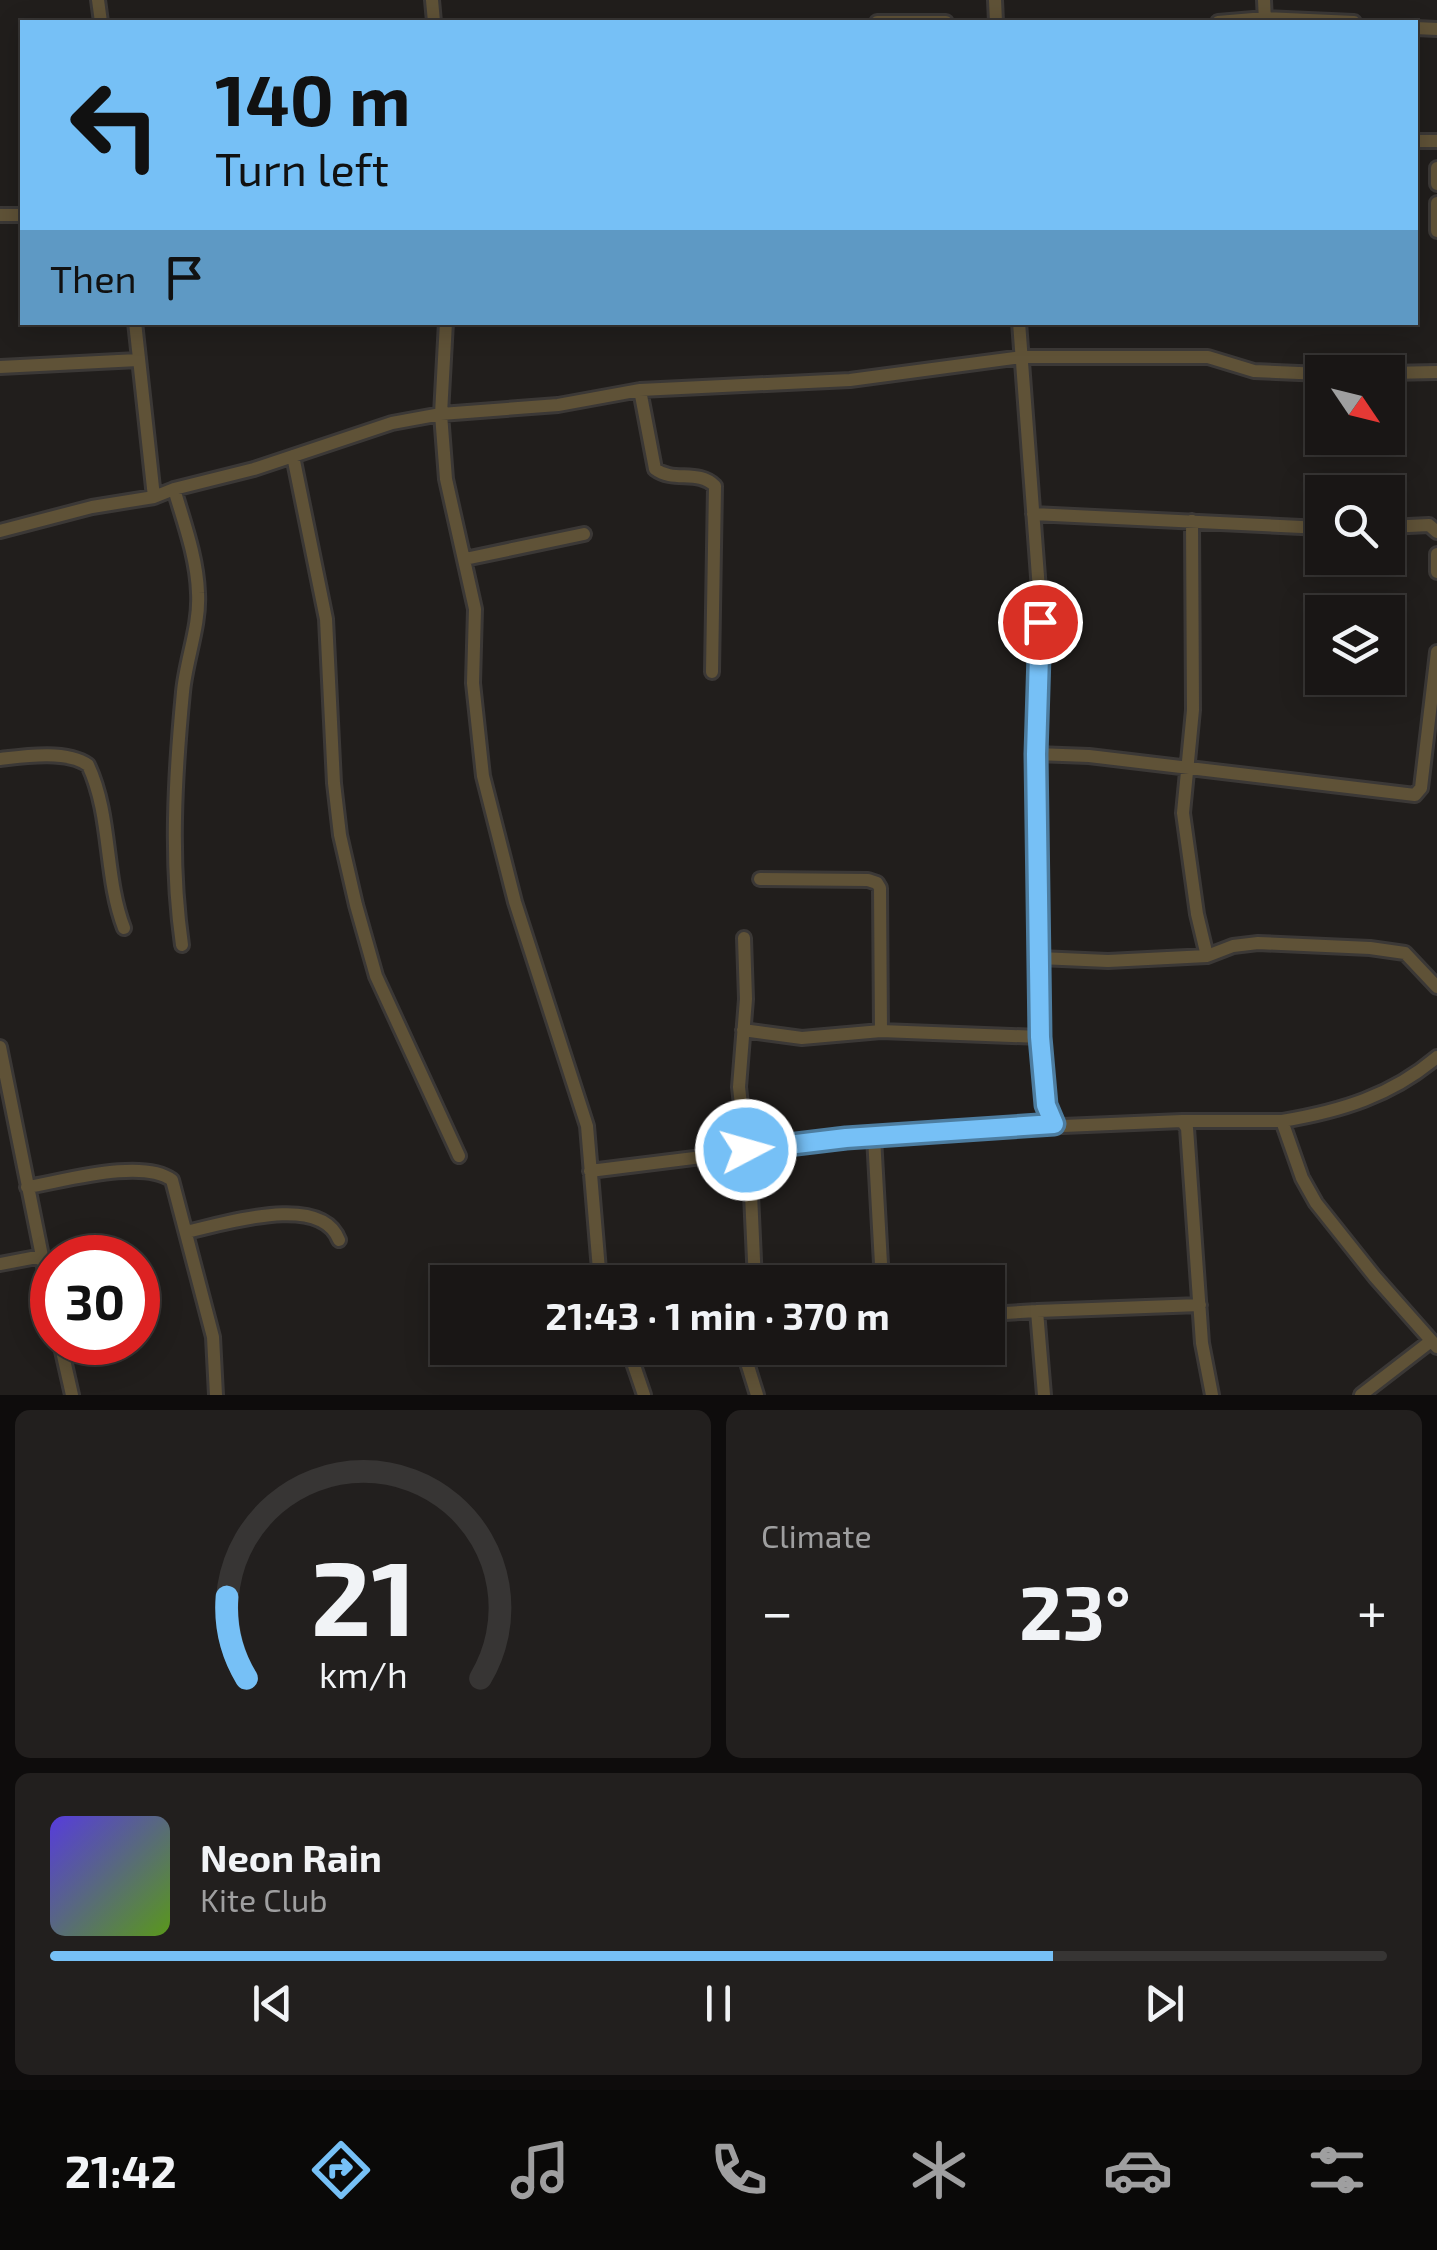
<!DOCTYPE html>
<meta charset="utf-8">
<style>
body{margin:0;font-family:"Exo 2",sans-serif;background:#221f1e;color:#f1f3f6;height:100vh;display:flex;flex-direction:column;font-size:38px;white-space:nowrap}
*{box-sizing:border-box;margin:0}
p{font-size:32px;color:#9f9fa0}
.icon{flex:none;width:55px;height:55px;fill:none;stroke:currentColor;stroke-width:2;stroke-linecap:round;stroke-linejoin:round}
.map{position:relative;height:1395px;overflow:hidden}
.side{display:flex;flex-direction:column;gap:15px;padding:15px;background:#0e0c0c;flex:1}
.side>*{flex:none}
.hud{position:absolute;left:20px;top:20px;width:1398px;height:305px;border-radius:0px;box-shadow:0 5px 25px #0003,0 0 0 2px #373534;background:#76c0f6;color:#111;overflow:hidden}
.needle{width:65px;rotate:125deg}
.tools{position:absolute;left:1305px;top:355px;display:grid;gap:20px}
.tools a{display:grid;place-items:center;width:100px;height:100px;border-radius:0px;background:#191615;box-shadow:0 5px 25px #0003,0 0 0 2px #373534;font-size:50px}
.speed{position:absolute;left:30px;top:1235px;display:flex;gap:20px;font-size:50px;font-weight:700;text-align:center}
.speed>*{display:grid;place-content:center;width:130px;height:130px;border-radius:50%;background:#191615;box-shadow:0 5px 25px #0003,0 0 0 2px #373534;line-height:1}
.speed .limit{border:15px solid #d22;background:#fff;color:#111}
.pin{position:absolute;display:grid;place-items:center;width:85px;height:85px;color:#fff;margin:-42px;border:5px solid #fff;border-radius:50%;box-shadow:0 2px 10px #0007}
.me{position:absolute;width:110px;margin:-55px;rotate:84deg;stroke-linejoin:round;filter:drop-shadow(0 0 8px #0008)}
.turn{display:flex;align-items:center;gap:35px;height:210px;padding:0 30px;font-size:45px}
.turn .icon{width:130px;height:130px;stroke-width:2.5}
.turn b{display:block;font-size:70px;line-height:85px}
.then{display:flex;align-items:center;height:95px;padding:0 30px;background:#0003;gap:20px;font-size:38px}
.big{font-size:75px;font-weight:700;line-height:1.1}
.side .card{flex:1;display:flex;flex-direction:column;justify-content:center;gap:15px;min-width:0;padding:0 35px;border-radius:15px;background:#221f1e}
.side .dial{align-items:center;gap:0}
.dial svg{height:260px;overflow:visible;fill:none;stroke:#373534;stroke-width:7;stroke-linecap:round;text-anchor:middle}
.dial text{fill:#f1f3f6;stroke:none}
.song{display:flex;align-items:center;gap:30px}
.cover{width:120px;height:120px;border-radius:15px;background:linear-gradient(135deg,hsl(250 70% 55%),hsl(90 70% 35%))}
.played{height:10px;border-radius:5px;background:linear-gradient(90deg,#76c0f6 75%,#373534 75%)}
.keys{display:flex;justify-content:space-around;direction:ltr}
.heat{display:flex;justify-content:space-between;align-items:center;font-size:55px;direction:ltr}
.side .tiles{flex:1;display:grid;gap:15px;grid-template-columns:1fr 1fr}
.card:last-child{grid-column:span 2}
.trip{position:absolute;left:430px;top:1265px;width:575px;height:100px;border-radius:0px;background:#191615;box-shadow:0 5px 25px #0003,0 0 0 2px #373534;font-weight:700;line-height:100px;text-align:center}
.dock{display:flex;height:160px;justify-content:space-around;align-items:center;background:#0a0908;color:#9f9fa0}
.dock .icon{width:70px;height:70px}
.dock .selected{color:#76c0f6}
.dock b{font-size:45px;color:#f1f3f6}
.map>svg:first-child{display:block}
</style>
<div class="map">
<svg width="1437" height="1395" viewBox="0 0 1437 1395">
<rect width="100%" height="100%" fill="#211e1c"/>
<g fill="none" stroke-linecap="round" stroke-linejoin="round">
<g stroke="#3b3836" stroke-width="18">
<path id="street" d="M98 0 101 22
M432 0 434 22
M995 0 996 22
M1264 0 1265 22
M877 22H946
M1218 22 1265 18 1354 22
M1415 28 1437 29
M1415 141H1437
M1437 168V184
M1437 203V231
M0 215H22
M135 322 154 497
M446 322 441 414 446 479 475 609 473 683 483 776 515 902 587 1126 600 1282
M1019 322 1039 590 1041 654 1036 754 1040 1037 1046 1105 1054 1124 1063 1126 1182 1121 1187 1128 1202 1343 1212 1395
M0 367 138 360
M1388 373 1437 372
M640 390 655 469C674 483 698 469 715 486L712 672
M293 456 326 619 334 783 340 835 356 905 376 976 459 1156
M174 489C184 523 197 558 198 593 200 626 186 659 183 692 175 775 170 862 182 945
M1033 514 1322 528
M1192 521 1193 710 1183 813 1197 914 1207 956
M1388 527 1429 525 1437 532
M0 531 92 507 154 497 174 489 254 469 392 423 441 414 558 405 640 390 850 380 1022 357H1208L1254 371 1322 374
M1437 554V572
M465 559 584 534
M1036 754 1089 756 1415 795 1421 788 1437 652
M0 759C25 756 67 750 88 765 112 816 104 876 124 928
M760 879 868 880 877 883 880 888 881 1031 1040 1037
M744 938 746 999 739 1087 751 1194 755 1282
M1039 958 1108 961 1207 956 1233 946 1258 943 1370 948 1405 953 1437 987
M743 1030 802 1038 881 1031
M0 1047 52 1306
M1182 1121H1282L1302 1178 1316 1203 1375 1277 1437 1347
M1282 1121C1341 1111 1391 1096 1437 1057
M874 1137 882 1282
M590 1171 846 1139 1054 1124
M27 1187C64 1181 142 1158 172 1180L213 1337 216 1395
M186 1232C224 1224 321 1192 339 1240
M0 1264 42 1256
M988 1314 1037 1311
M60 1342 72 1395
M628 1348 644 1395
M745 1348 744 1353 757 1395
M1044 1395 1037 1311 1200 1305
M1361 1395 1431 1341"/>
</g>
<use href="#street" stroke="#5f5237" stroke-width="12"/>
</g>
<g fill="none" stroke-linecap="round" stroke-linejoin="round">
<g stroke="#4d7da0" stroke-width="25">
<path id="route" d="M746 1150 846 1138 1054 1124 1046 1105 1040 1037 1036 754 1040 622"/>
</g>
<use href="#route" stroke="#76c0f6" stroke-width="18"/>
</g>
</svg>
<div class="tools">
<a><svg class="needle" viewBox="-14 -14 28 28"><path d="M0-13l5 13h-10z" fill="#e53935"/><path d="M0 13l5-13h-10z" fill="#9f9fa0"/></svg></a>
<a><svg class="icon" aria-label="search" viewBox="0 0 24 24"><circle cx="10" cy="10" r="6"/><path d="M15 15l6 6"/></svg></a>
<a><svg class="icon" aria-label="layers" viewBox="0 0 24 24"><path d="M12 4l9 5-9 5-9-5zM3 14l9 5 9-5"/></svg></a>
</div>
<div class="speed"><div class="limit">30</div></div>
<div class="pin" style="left:1040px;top:622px;background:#d93025"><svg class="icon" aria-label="arrive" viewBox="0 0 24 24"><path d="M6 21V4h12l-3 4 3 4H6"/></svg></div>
<svg class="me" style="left:746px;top:1150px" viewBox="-20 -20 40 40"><circle r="17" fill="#76c0f6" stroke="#fff" stroke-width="3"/><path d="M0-11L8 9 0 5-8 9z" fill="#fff"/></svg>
<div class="trip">21:43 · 1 min · 370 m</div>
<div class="hud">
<div class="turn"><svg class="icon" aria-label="left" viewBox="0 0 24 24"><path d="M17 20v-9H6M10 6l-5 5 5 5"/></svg><div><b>140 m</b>Turn left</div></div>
<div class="then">Then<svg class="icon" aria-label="arrive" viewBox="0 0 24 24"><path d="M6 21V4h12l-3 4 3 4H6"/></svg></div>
</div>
</div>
<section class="side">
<div class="tiles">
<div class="card dial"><svg viewBox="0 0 100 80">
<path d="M14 69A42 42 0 1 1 86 69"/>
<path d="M14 69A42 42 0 0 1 8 44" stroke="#76c0f6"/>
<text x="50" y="56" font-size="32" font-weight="700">21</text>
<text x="50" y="72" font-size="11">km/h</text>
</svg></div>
<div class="card"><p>Climate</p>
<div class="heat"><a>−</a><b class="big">23°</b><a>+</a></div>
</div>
<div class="card">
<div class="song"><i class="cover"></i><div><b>Neon Rain</b><p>Kite Club</p></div></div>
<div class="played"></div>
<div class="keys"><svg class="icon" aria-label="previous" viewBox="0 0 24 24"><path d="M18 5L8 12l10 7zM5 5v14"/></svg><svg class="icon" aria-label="pause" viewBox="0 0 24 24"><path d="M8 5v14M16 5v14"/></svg><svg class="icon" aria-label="next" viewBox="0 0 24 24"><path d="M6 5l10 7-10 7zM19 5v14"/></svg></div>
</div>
</div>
</section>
<nav class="dock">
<b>21:42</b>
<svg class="icon selected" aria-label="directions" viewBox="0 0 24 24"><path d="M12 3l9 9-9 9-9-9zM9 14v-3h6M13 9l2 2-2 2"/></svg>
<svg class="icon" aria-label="music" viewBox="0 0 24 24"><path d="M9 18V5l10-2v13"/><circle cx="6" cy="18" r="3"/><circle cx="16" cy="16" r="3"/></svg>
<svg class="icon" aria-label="phone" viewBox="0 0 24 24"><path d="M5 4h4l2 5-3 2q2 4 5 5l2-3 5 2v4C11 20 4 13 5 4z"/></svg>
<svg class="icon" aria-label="climate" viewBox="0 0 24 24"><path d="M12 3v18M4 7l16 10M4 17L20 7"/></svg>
<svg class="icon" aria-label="car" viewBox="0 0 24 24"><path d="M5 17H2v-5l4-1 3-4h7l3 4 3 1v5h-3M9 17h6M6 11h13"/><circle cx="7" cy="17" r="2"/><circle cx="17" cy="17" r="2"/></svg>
<svg class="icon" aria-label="filters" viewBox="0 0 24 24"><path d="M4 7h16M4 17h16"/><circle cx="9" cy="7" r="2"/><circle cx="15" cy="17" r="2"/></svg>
</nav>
